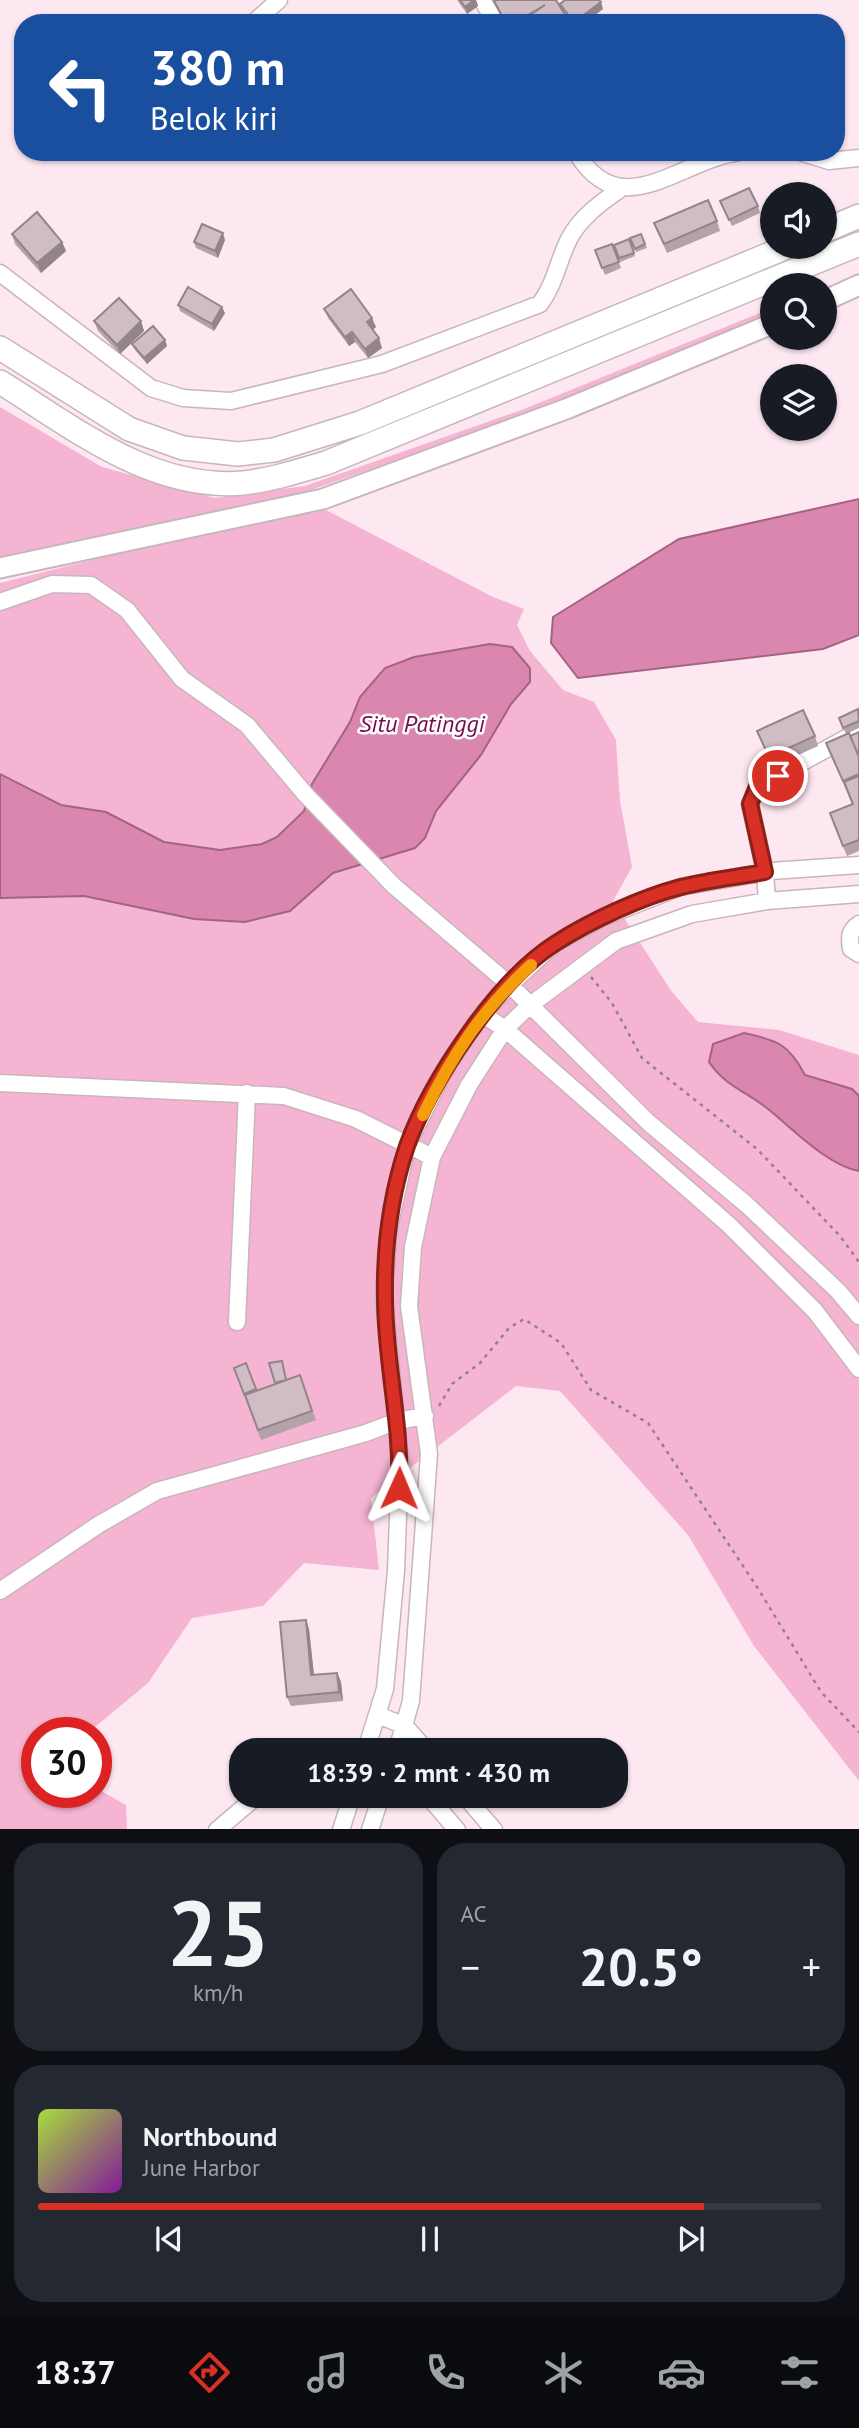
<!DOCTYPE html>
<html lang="id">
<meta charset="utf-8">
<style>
body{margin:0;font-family:"PT Sans",sans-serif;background:#242831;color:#f1f3f6;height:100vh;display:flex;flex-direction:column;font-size:26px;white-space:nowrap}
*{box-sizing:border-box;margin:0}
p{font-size:23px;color:#9ea1a6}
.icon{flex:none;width:38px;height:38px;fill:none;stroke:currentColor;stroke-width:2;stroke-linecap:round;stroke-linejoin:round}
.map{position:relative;height:1829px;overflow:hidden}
.sheet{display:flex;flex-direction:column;gap:14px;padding:14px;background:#0d0f14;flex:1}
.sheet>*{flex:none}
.hud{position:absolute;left:14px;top:14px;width:831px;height:147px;border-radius:28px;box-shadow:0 2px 5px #0004;background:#1a4fa0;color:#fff;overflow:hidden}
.fabs{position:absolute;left:760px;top:182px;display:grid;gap:14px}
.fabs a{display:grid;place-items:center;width:77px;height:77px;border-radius:50%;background:#171b24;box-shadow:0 2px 5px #0004;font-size:35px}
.speed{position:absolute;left:21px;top:1717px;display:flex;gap:14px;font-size:35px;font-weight:700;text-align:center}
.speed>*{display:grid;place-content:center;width:91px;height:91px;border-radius:50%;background:#171b24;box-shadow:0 2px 5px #0004;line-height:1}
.speed .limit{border:10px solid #d22;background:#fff;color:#111}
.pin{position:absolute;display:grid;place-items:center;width:60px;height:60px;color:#fff;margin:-30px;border:4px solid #fff;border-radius:50%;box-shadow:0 2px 7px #0007}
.me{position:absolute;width:77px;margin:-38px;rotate:1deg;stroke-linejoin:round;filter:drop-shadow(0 0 5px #0008)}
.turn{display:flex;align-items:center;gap:24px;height:147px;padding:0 21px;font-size:32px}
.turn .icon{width:91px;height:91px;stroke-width:2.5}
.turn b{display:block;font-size:49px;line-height:60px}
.big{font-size:52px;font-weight:600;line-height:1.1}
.sheet .tile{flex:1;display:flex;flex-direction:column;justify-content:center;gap:10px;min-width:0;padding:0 24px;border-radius:28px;background:#242831}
.sheet .dial{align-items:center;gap:0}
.dial b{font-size:91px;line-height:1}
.song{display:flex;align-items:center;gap:21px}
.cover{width:84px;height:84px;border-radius:10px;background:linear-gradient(135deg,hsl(80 70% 55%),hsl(290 70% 35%))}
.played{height:7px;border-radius:4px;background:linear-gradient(90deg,#d93025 85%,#363941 85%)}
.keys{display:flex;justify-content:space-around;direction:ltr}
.heat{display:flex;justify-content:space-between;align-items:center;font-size:38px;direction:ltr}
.sheet .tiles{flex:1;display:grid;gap:14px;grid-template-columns:1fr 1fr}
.tile:last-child{grid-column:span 2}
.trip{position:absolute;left:229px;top:1738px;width:399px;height:70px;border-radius:28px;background:#171b24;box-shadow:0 2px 5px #0004;font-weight:600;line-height:70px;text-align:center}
.tab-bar{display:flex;height:112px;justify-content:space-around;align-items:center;background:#090b0e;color:#9ea1a6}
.tab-bar .icon{width:49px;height:49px}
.tab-bar .current{color:#d93025}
.tab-bar b{font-size:32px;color:#f1f3f6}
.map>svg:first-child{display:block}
</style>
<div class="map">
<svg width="859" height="1830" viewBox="0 0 859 1830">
<rect width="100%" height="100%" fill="#fde8f1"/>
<path fill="#f5b4d1" d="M772 308V312L524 416 305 492 238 512 0 558V407L102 467 215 498 305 486 524 409Z
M326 510 493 597 524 609 517 625 530 651 563 690 594 702 616 740 620 801 632 867 613 901 672 992 698 1022 779 1030 859 1055V1781L754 1646 688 1535 560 1391 516 1386 371 1498 379 1570 304 1563 263 1606 192 1618 148 1683 89 1732H37V1792H96V1788L126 1805 127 1829H0V583L231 525 235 528Z"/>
<path fill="#db86ae" stroke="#a26481" stroke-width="2" d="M859 499V635L823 649 578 678 551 643 553 617 679 539Z
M490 644 512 647 530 668V682L511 704 481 755 436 811 425 838 415 848 333 873 290 911 245 922 194 919 84 896 0 898V774L61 805 106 812 164 842 220 850 262 844 277 837 304 811 312 784 350 722 360 697 385 668 414 657Z
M744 1033C777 1040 789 1044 805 1075L852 1089 859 1096V1171C828 1166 792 1128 768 1109 746 1091 726 1087 709 1062L713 1044Z"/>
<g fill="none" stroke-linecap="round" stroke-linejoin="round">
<g stroke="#c9b5bd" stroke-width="19">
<path id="minor" d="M482 0 496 23
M253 23 279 0
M576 152C620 227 680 160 739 152
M800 152 829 161 859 158
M0 273 151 388 183 398 231 401 382 364 540 304C555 284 558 261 569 239 580 218 600 203 619 190
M0 602 52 584 91 585 127 610 182 679 247 725 306 795 394 886 510 985 649 1123 747 1205 838 1291 859 1316
M767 901 765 872 750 804 757 787 859 731
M859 924C849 931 849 937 851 949L859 954
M482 1014 505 1029 729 1225 815 1311 859 1369
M0 1083 284 1096 356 1119 432 1157
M237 1322 247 1093
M0 1591 98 1525 157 1491 366 1433 397 1421 425 1416
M378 1715 405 1726 426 1750
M366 1750 385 1689 396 1571 400 1461 384 1299 388 1232 407 1146 444 1071 482 1014 510 985 554 944 604 917 680 887 771 871 859 865
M397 1750 411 1701 429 1454 409 1306 413 1247 432 1157 469 1085 505 1029 529 1006 616 941 692 914 767 901 859 894
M428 1796 457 1830
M465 1796 494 1830
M217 1830 257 1796
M341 1830 352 1796
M370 1830 381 1796"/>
</g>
<g stroke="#c9b5bd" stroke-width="23">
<path id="major" d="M824 301 859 285
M0 568 323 499 566 409 772 324"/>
</g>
<g stroke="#c9b5bd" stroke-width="26">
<path id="highway" d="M824 231 859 216
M0 348 129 429 183 448 238 454 274 450 360 423 787 247
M0 382C73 427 151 491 243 483 271 480 299 471 326 463L859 244"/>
</g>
<path stroke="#908288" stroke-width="2.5" stroke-dasharray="3.5 5" stroke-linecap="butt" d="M591 977 612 1003 642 1058 757 1149 840 1236 859 1262
M439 1406 452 1384 480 1363 509 1328 524 1319 561 1343 591 1390 648 1423 759 1590 821 1692 859 1732"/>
<use href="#minor" stroke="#fff" stroke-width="16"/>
<use href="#major" stroke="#fff" stroke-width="19"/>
<use href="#highway" stroke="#fff" stroke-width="23"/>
</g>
<path fill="#b3a2a9" d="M457 0H476L478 6 467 14Z
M494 1 567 18 569 23H504L498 11Z
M560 4 603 9 584 23H572L563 10Z
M720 201 758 206 760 213 732 226Z
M717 221 720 231 667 253 654 223Z
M12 234 62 242 66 251 41 273 15 244Z
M641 234 647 248 636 252 630 238Z
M629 239 635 256 620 262 614 245Z
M225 240 218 258 196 248 194 242Z
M612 244 621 268 605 275 595 250Z
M178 305 225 313 214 331 180 311Z
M324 309 376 327 373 330 382 348 368 358 355 342 349 346 328 318Z
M94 321H141L144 331 120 354 98 331Z
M165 340 167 346 147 364 135 350 132 344Z
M859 710V728L846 734 839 718Z
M757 731 815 736 818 746 772 767Z
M826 743 859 757V851L847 856 833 823 852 804Z
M282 1361 287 1380 300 1375 316 1420 261 1440 234 1368 246 1363 257 1390 275 1384Z
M306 1620 309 1629 314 1675 337 1673 341 1682 343 1701 291 1706 287 1697Z"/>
<path fill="#928489" d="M474 0H476L478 6 467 14 465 7Z
M601 2 603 9 584 23H574Z
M567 18 569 23H560Z
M223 233 225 240 218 258 215 251Z
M62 242 66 251 41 273 37 263Z
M222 307 225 313 214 331 212 324Z
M372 318 376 327 370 331 367 322Z
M141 321 144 331 120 354 117 345Z
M352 332 355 342 349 346 345 337Z
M379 338 382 348 368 358 365 349Z
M165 340 167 346 147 364 144 358Z
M306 1620 309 1629 315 1685 311 1675Z
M337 1673 341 1682 343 1701 339 1692Z"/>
<path fill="#d0bcc4" stroke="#928489" stroke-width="2" d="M460 0H474L465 7Z
M497 0H556L567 18 560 23H518L545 5 514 23H506L494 1Z
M565 0H599L601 2 574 22 560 4Z
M749 188 758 206 729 220 720 201Z
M708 200 717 221 664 244 654 223Z
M37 212 62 242 37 263 12 234Z
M202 224 223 233 215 251 194 242Z
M641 234 645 244 635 249 630 238Z
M629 239 634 253 619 258 614 245Z
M612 244 619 262 602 268 595 250Z
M188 287 222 307 212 324 178 305Z
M351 289 372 318 367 322 379 338 365 349 352 332 345 337 324 309Z
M119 298 141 321 117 345 94 321Z
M153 326 165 340 144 358 132 344Z
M858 709 859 721 843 728 839 718Z
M803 710 815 736 769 757 757 731Z
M859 732V756L850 736Z
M849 733 859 757V774L843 781 826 743Z
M859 776V840L843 846 830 813 853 804 844 782Z
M282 1361 286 1380 275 1383 269 1363Z
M246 1363 256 1389 244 1394 234 1368Z
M300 1375 312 1411 258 1430 245 1395Z
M306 1620 311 1675 337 1673 339 1692 287 1697 280 1622Z"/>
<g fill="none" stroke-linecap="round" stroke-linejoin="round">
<g stroke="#8d1f18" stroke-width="18">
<path id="route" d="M399 1488C402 1424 385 1362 385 1298 384 1248 391 1194 407 1146 430 1082 497 980 556 943 590 921 642 897 681 887 709 880 738 877 765 872L750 804 757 787 778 776"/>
</g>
<use href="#route" stroke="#d93025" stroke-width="12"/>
<path stroke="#f59e0b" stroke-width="12" d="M423 1115C452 1055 482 1010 531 965"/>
</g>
<g text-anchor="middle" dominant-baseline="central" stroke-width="5" stroke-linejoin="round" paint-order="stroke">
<g font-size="24" font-style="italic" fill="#730c4a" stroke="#fff">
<text x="422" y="723">Situ Patinggi</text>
</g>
</g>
</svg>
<div class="fabs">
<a><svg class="icon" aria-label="sound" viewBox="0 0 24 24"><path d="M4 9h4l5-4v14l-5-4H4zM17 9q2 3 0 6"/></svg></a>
<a><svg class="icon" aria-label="search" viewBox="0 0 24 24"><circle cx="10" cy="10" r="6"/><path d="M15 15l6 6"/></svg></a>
<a><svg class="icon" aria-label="layers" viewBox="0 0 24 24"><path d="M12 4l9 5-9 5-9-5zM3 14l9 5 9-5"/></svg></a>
</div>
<div class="speed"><div class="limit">30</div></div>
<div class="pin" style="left:778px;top:776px;background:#d93025"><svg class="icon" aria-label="arrive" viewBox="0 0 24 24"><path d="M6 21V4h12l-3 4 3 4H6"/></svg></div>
<svg class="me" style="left:399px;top:1488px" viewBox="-20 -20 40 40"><path d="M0-17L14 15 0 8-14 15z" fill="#d93025" stroke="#fff" stroke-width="4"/></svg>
<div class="trip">18:39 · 2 mnt · 430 m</div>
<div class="hud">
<div class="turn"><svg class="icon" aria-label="left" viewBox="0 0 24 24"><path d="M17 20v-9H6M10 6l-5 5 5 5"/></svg><div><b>380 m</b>Belok kiri</div></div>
</div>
</div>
<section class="sheet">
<div class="tiles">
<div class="tile dial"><b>25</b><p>km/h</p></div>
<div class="tile"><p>AC</p>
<div class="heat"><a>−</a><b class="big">20.5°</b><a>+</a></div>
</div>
<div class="tile">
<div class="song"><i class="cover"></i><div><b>Northbound</b><p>June Harbor</p></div></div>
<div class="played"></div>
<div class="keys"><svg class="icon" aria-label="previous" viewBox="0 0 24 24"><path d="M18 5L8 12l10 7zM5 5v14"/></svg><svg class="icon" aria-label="pause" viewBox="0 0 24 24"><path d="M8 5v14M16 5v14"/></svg><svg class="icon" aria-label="next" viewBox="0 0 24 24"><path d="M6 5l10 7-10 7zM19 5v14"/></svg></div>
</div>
</div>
</section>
<nav class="tab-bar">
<b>18:37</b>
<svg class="icon current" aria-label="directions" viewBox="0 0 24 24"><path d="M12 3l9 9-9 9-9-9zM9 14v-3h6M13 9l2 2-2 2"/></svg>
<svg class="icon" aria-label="music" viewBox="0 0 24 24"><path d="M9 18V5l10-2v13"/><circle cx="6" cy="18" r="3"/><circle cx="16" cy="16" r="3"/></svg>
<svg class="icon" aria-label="phone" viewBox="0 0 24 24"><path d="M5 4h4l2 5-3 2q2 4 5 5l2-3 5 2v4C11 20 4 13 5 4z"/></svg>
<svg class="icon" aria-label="climate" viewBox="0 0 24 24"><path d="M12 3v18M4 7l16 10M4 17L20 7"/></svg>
<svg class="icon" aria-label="car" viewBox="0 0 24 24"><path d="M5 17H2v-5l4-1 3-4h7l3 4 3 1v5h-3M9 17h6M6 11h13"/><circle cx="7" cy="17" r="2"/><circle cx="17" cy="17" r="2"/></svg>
<svg class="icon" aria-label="filters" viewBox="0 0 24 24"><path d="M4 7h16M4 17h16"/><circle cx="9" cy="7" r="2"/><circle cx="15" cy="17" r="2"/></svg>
</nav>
